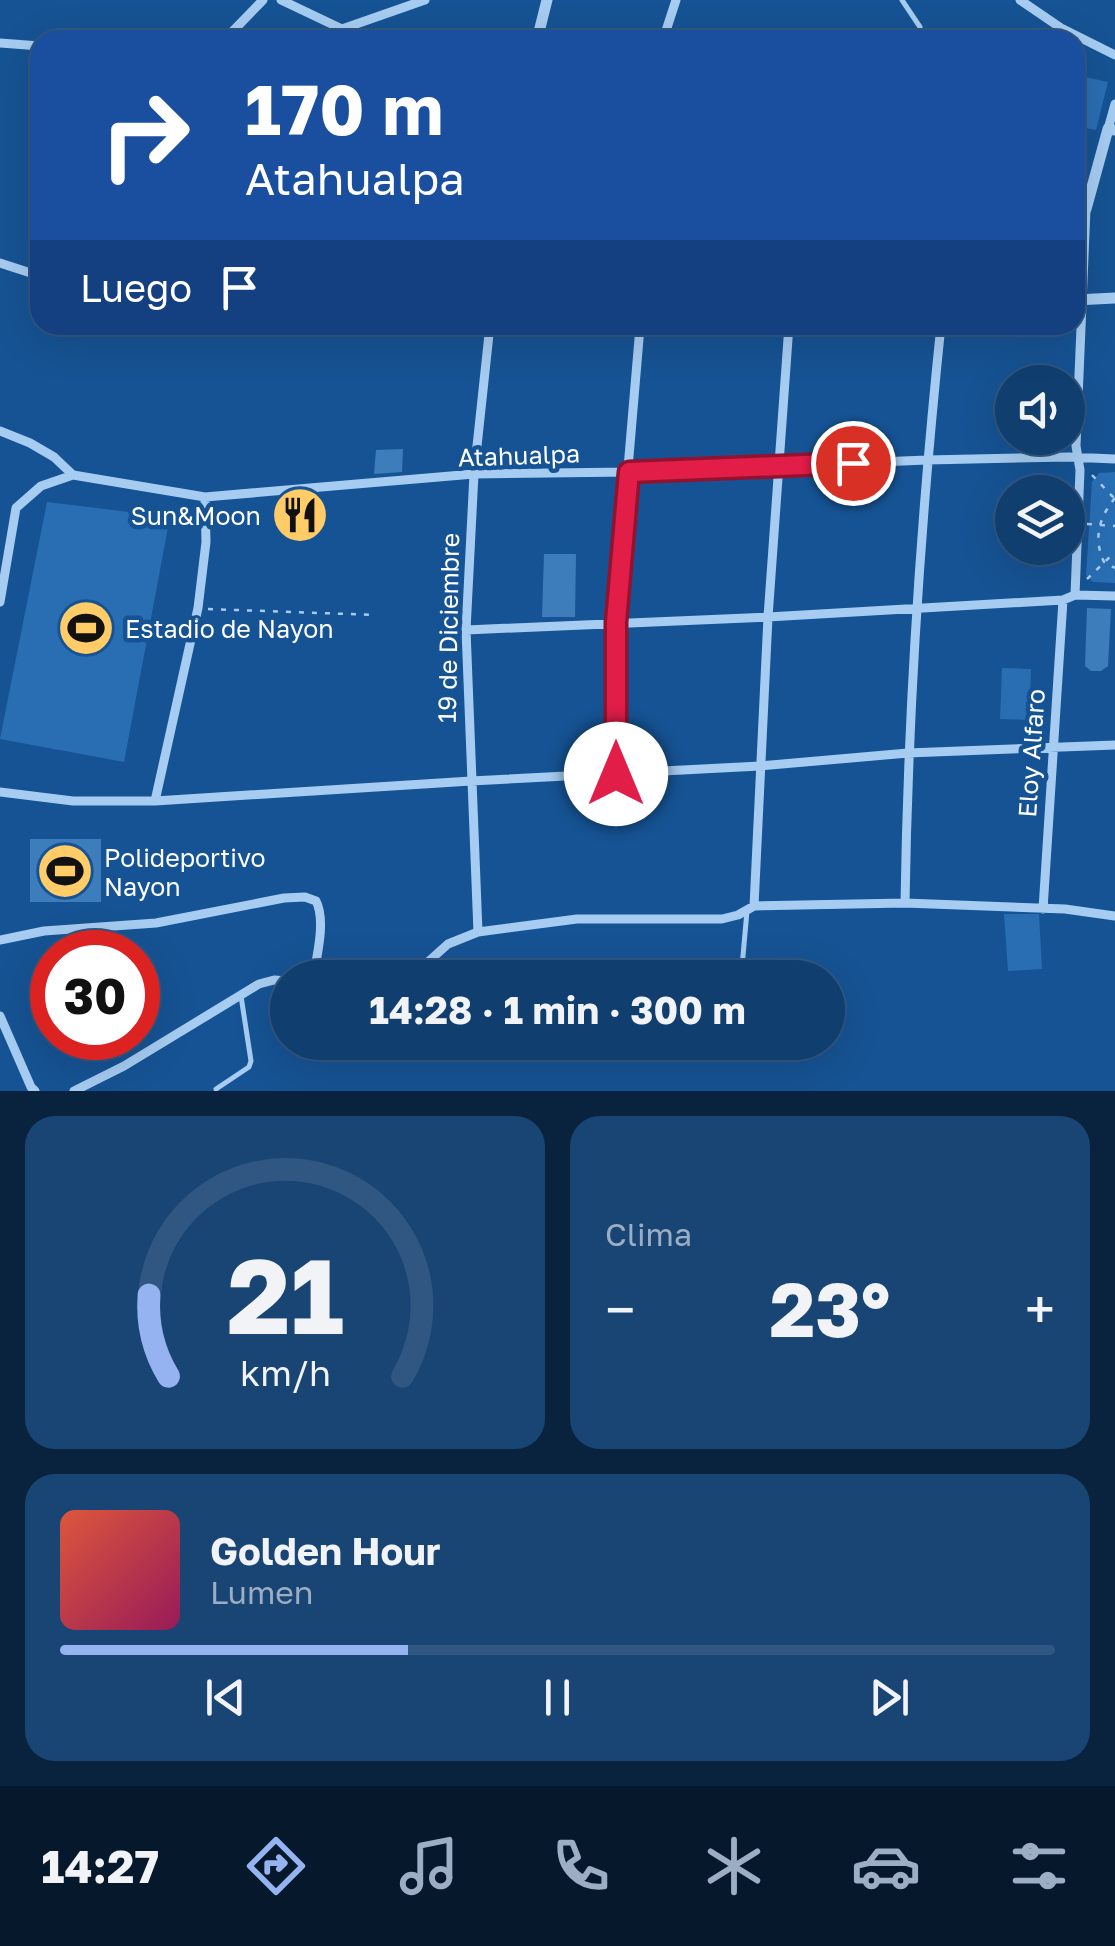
<!DOCTYPE html>
<html lang="es">
<meta charset="utf-8">
<style>
body{margin:0;font-family:"Golos Text",sans-serif;background:#194574;color:#f1f3f6;height:100vh;display:flex;flex-direction:column;font-size:38px;white-space:nowrap}
*{box-sizing:border-box;margin:0}
p{font-size:32px;color:#9caec3}
.icon{flex:none;width:55px;height:55px;fill:none;stroke:currentColor;stroke-width:2;stroke-linecap:round;stroke-linejoin:round}
.map{position:relative;height:1091px;overflow:hidden}
.sheet{display:flex;flex-direction:column;gap:25px;padding:25px;background:#09223d;flex:1}
.sheet>*{flex:none}
.banner{position:absolute;left:30px;top:30px;width:1055px;height:305px;border-radius:30px;box-shadow:0 10px 40px #0002,0 0 0 2px #305782;background:#1a4fa0;color:#fff;overflow:hidden}
.fabs{position:absolute;left:995px;top:365px;display:grid;gap:20px}
.fabs a{display:grid;place-items:center;width:90px;height:90px;border-radius:50%;background:#103e6f;box-shadow:0 10px 40px #0002,0 0 0 2px #305782;font-size:50px}
.speed{position:absolute;left:30px;top:930px;display:flex;gap:20px;font-size:50px;font-weight:700;text-align:center}
.speed>*{display:grid;place-content:center;width:130px;height:130px;border-radius:50%;background:#103e6f;box-shadow:0 10px 40px #0002,0 0 0 2px #305782;line-height:1}
.speed .limit{border:15px solid #d22;background:#fff;color:#111}
.pin{position:absolute;display:grid;place-items:center;width:85px;height:85px;color:#fff;margin:-42px;border:5px solid #fff;border-radius:50%;box-shadow:0 2px 10px #0007}
.me{position:absolute;width:110px;margin:-55px;rotate:0deg;stroke-linejoin:round;filter:drop-shadow(0 0 8px #0008)}
.turn{display:flex;align-items:center;gap:35px;height:210px;padding:0 50px;font-size:45px}
.turn .icon{width:130px;height:130px;stroke-width:2.5}
.turn b{display:block;font-size:70px;line-height:85px}
.then{display:flex;align-items:center;height:95px;padding:0 50px;background:#0003;gap:20px;font-size:38px}
.big{font-size:75px;font-weight:700;line-height:1.1}
.sheet .card{flex:1;display:flex;flex-direction:column;justify-content:center;gap:15px;min-width:0;padding:0 35px;border-radius:30px;background:#194574}
.sheet .dial{align-items:center;gap:0}
.dial svg{height:260px;overflow:visible;fill:none;stroke:#305782;stroke-width:7;stroke-linecap:round;text-anchor:middle}
.dial text{fill:#f1f3f6;stroke:none}
.song{display:flex;align-items:center;gap:30px}
.cover{width:120px;height:120px;border-radius:15px;background:linear-gradient(135deg,hsl(10 70% 55%),hsl(330 70% 35%))}
.played{height:10px;border-radius:5px;background:linear-gradient(90deg,#95b2f1 35%,#305782 35%)}
.keys{display:flex;justify-content:space-around;direction:ltr}
.heat{display:flex;justify-content:space-between;align-items:center;font-size:55px;direction:ltr}
.sheet .tiles{flex:1;display:grid;gap:25px;grid-template-columns:1fr 1fr}
.card:last-child{grid-column:span 2}
.trip{position:absolute;left:270px;top:960px;width:575px;height:100px;border-radius:50px;background:#103e6f;box-shadow:0 10px 40px #0002,0 0 0 2px #305782;font-weight:700;line-height:100px;text-align:center}
.tab-bar{display:flex;height:160px;justify-content:space-around;align-items:center;background:#06192c;color:#9caec3}
.tab-bar .icon{width:70px;height:70px}
.tab-bar .current{color:#95b2f1}
.tab-bar b{font-size:45px;color:#f1f3f6}
.map>svg:first-child{display:block}
</style>
<div class="map">
<svg width="1115" height="1091" viewBox="0 0 1115 1091">
<rect width="100%" height="100%" fill="#165394"/>
<path fill="#296eb3" d="M1076 75 1108 82 1096 130 1075 126Z
M1115 472V583L1093 582 1086 575 1092 482 1099 473Z
M47 502 170 517 124 762 0 739Z
M1002 668 1031 669 1029 720 1000 719Z
M1004 914H1039L1042 969 1008 971Z"/>
<path fill="#3e7dbc" d="M403 449 402 472 374 474 376 450Z
M292 498 310 499 307 531 289 530Z
M544 554H576L575 617H542Z
M1087 608 1111 609 1108 666 1101 671H1091L1085 666Z
M30 839H101V902H30Z"/>
<g fill="none" stroke-linecap="round" stroke-linejoin="round">
<path stroke="#a6ccf1" stroke-width="2.5" stroke-dasharray="5 8" stroke-linecap="butt" d="M1092 475 1114 498
M1115 498C1099 517 1093 539 1104 562L1115 568
M1087 524 1115 526
M1087 579 1115 552
M208 609 376 615"/>
<path stroke="#a6ccf1" stroke-width="5" d="M902 0 920 27
M741 978 747 911
M216 1089 249 1067 251 1061 241 996"/>
<path stroke="#a6ccf1" stroke-width="9" d="M281 0 342 29 375 40
M1020 0 1061 28 1115 55
M342 29 425 0
M216 40 232 32 263 0
M663 40 676 0
M0 43 40 46
M1108 129 1115 104
M0 263 40 276
M0 431 30 443 54 457 73 475 205 497 474 474 629 472 927 460 1069 457 1115 459
M1075 595 1080 470 1076 446 1086 209
M0 602 16 508 41 486 73 475
M466 630 768 617 1063 600 1075 595 1115 596
M616 774 615 621 640 327
M0 792 73 801H155L471 781 760 766 908 753 1115 745
M155 801 198 608 206 542 205 497
M905 903C908 710 921 517 941 325
M754 906 768 617 789 325
M1043 909 1063 600
M478 932 466 630 474 474 490 325
M0 940 44 931 156 923 284 898 305 897 316 901C326 920 317 956 313 978
M410 978 448 944 478 932 577 919H722L738 915 754 906 905 903 1065 909 1115 916
M0 1016 31 1087 35 1091
M74 1091 124 1066 259 984 274 980 288 981"/>
<path stroke="#a6ccf1" stroke-width="11" d="M537 40 547 0
M1075 207 1086 209 1108 129 1115 130
M1075 300 1115 298
M545 325H678"/>
</g>
<g fill="none" stroke-linecap="round" stroke-linejoin="round">
<g stroke="#92132f" stroke-width="25">
<path id="route" d="M616 774V622L629 472 853 463"/>
</g>
<use href="#route" stroke="#e11d48" stroke-width="18"/>
</g>
<defs>
<g id="restaurant-disc" transform="scale(2.875)"><circle r="9.5" fill="#ffcc67" stroke="#165394"/><path d="M-5-6h1v4h1v-4h1v4h1v-4h1v5L-1.5 .5V6h-2V.5L-5-1ZM5-6V6H3V1.5H1.5Q1.5-4 5-6Z" fill="#111"/></g>
<g id="stadium-disc" transform="scale(2.875)"><circle r="9.5" fill="#ffcc67" stroke="#165394"/><path d="M0-5a6.5 5 0 1 0 0 10a6.5 5 0 1 0 0-10ZM-3.5-1.8h7v3.6h-7Z" fill="#111"/></g>
</defs>
<g fill-rule="evenodd">
<use href="#restaurant-disc" x="300" y="515"/>
<use href="#stadium-disc" x="86" y="628"/>
<use href="#stadium-disc" x="65" y="871"/>
</g>
<g text-anchor="middle" dominant-baseline="central" stroke-width="9" stroke-linejoin="round" paint-order="stroke">
<g font-size="25" fill="#fff" stroke="#165394">
<text transform="translate(519 455) rotate(-2)">Atahualpa</text>
<text transform="translate(448 628) rotate(-89)">19 de Diciembre</text>
<text transform="translate(1031 753) rotate(-86)">Eloy Alfaro</text>
</g>
<g font-size="25" fill="#fff" stroke="#165394" text-anchor="start">
<text x="261" y="515" text-anchor="end">Sun&amp;Moon</text>
<text x="125" y="628">Estadio de Nayon</text>
<text x="104" y="857">Polideportivo<tspan x="104" dy="29">Nayon</tspan></text>
</g>
</g>
</svg>
<div class="fabs">
<a><svg class="icon" aria-label="sound" viewBox="0 0 24 24"><path d="M4 9h4l5-4v14l-5-4H4zM17 9q2 3 0 6"/></svg></a>
<a><svg class="icon" aria-label="layers" viewBox="0 0 24 24"><path d="M12 4l9 5-9 5-9-5zM3 14l9 5 9-5"/></svg></a>
</div>
<div class="speed"><div class="limit">30</div></div>
<div class="pin" style="left:853px;top:463px;background:#d93025"><svg class="icon" aria-label="arrive" viewBox="0 0 24 24"><path d="M6 21V4h12l-3 4 3 4H6"/></svg></div>
<svg class="me" style="left:616px;top:774px" viewBox="-20 -20 40 40"><circle r="19" fill="#fff"/><path d="M0-13L10 11 0 6-10 11z" fill="#e11d48"/></svg>
<div class="trip">14:28 · 1 min · 300 m</div>
<div class="banner">
<div class="turn"><svg class="icon" aria-label="right" viewBox="0 0 24 24"><path d="M7 20v-9h11M14 6l5 5-5 5"/></svg><div><b>170 m</b>Atahualpa</div></div>
<div class="then">Luego<svg class="icon" aria-label="arrive" viewBox="0 0 24 24"><path d="M6 21V4h12l-3 4 3 4H6"/></svg></div>
</div>
</div>
<section class="sheet">
<div class="tiles">
<div class="card dial"><svg viewBox="0 0 100 80">
<path d="M14 69A42 42 0 1 1 86 69"/>
<path d="M14 69A42 42 0 0 1 8 44" stroke="#95b2f1"/>
<text x="50" y="56" font-size="32" font-weight="700">21</text>
<text x="50" y="72" font-size="11">km/h</text>
</svg></div>
<div class="card"><p>Clima</p>
<div class="heat"><a>−</a><b class="big">23°</b><a>+</a></div>
</div>
<div class="card">
<div class="song"><i class="cover"></i><div><b>Golden Hour</b><p>Lumen</p></div></div>
<div class="played"></div>
<div class="keys"><svg class="icon" aria-label="previous" viewBox="0 0 24 24"><path d="M18 5L8 12l10 7zM5 5v14"/></svg><svg class="icon" aria-label="pause" viewBox="0 0 24 24"><path d="M8 5v14M16 5v14"/></svg><svg class="icon" aria-label="next" viewBox="0 0 24 24"><path d="M6 5l10 7-10 7zM19 5v14"/></svg></div>
</div>
</div>
</section>
<nav class="tab-bar">
<b>14:27</b>
<svg class="icon current" aria-label="directions" viewBox="0 0 24 24"><path d="M12 3l9 9-9 9-9-9zM9 14v-3h6M13 9l2 2-2 2"/></svg>
<svg class="icon" aria-label="music" viewBox="0 0 24 24"><path d="M9 18V5l10-2v13"/><circle cx="6" cy="18" r="3"/><circle cx="16" cy="16" r="3"/></svg>
<svg class="icon" aria-label="phone" viewBox="0 0 24 24"><path d="M5 4h4l2 5-3 2q2 4 5 5l2-3 5 2v4C11 20 4 13 5 4z"/></svg>
<svg class="icon" aria-label="climate" viewBox="0 0 24 24"><path d="M12 3v18M4 7l16 10M4 17L20 7"/></svg>
<svg class="icon" aria-label="car" viewBox="0 0 24 24"><path d="M5 17H2v-5l4-1 3-4h7l3 4 3 1v5h-3M9 17h6M6 11h13"/><circle cx="7" cy="17" r="2"/><circle cx="17" cy="17" r="2"/></svg>
<svg class="icon" aria-label="filters" viewBox="0 0 24 24"><path d="M4 7h16M4 17h16"/><circle cx="9" cy="7" r="2"/><circle cx="15" cy="17" r="2"/></svg>
</nav>
